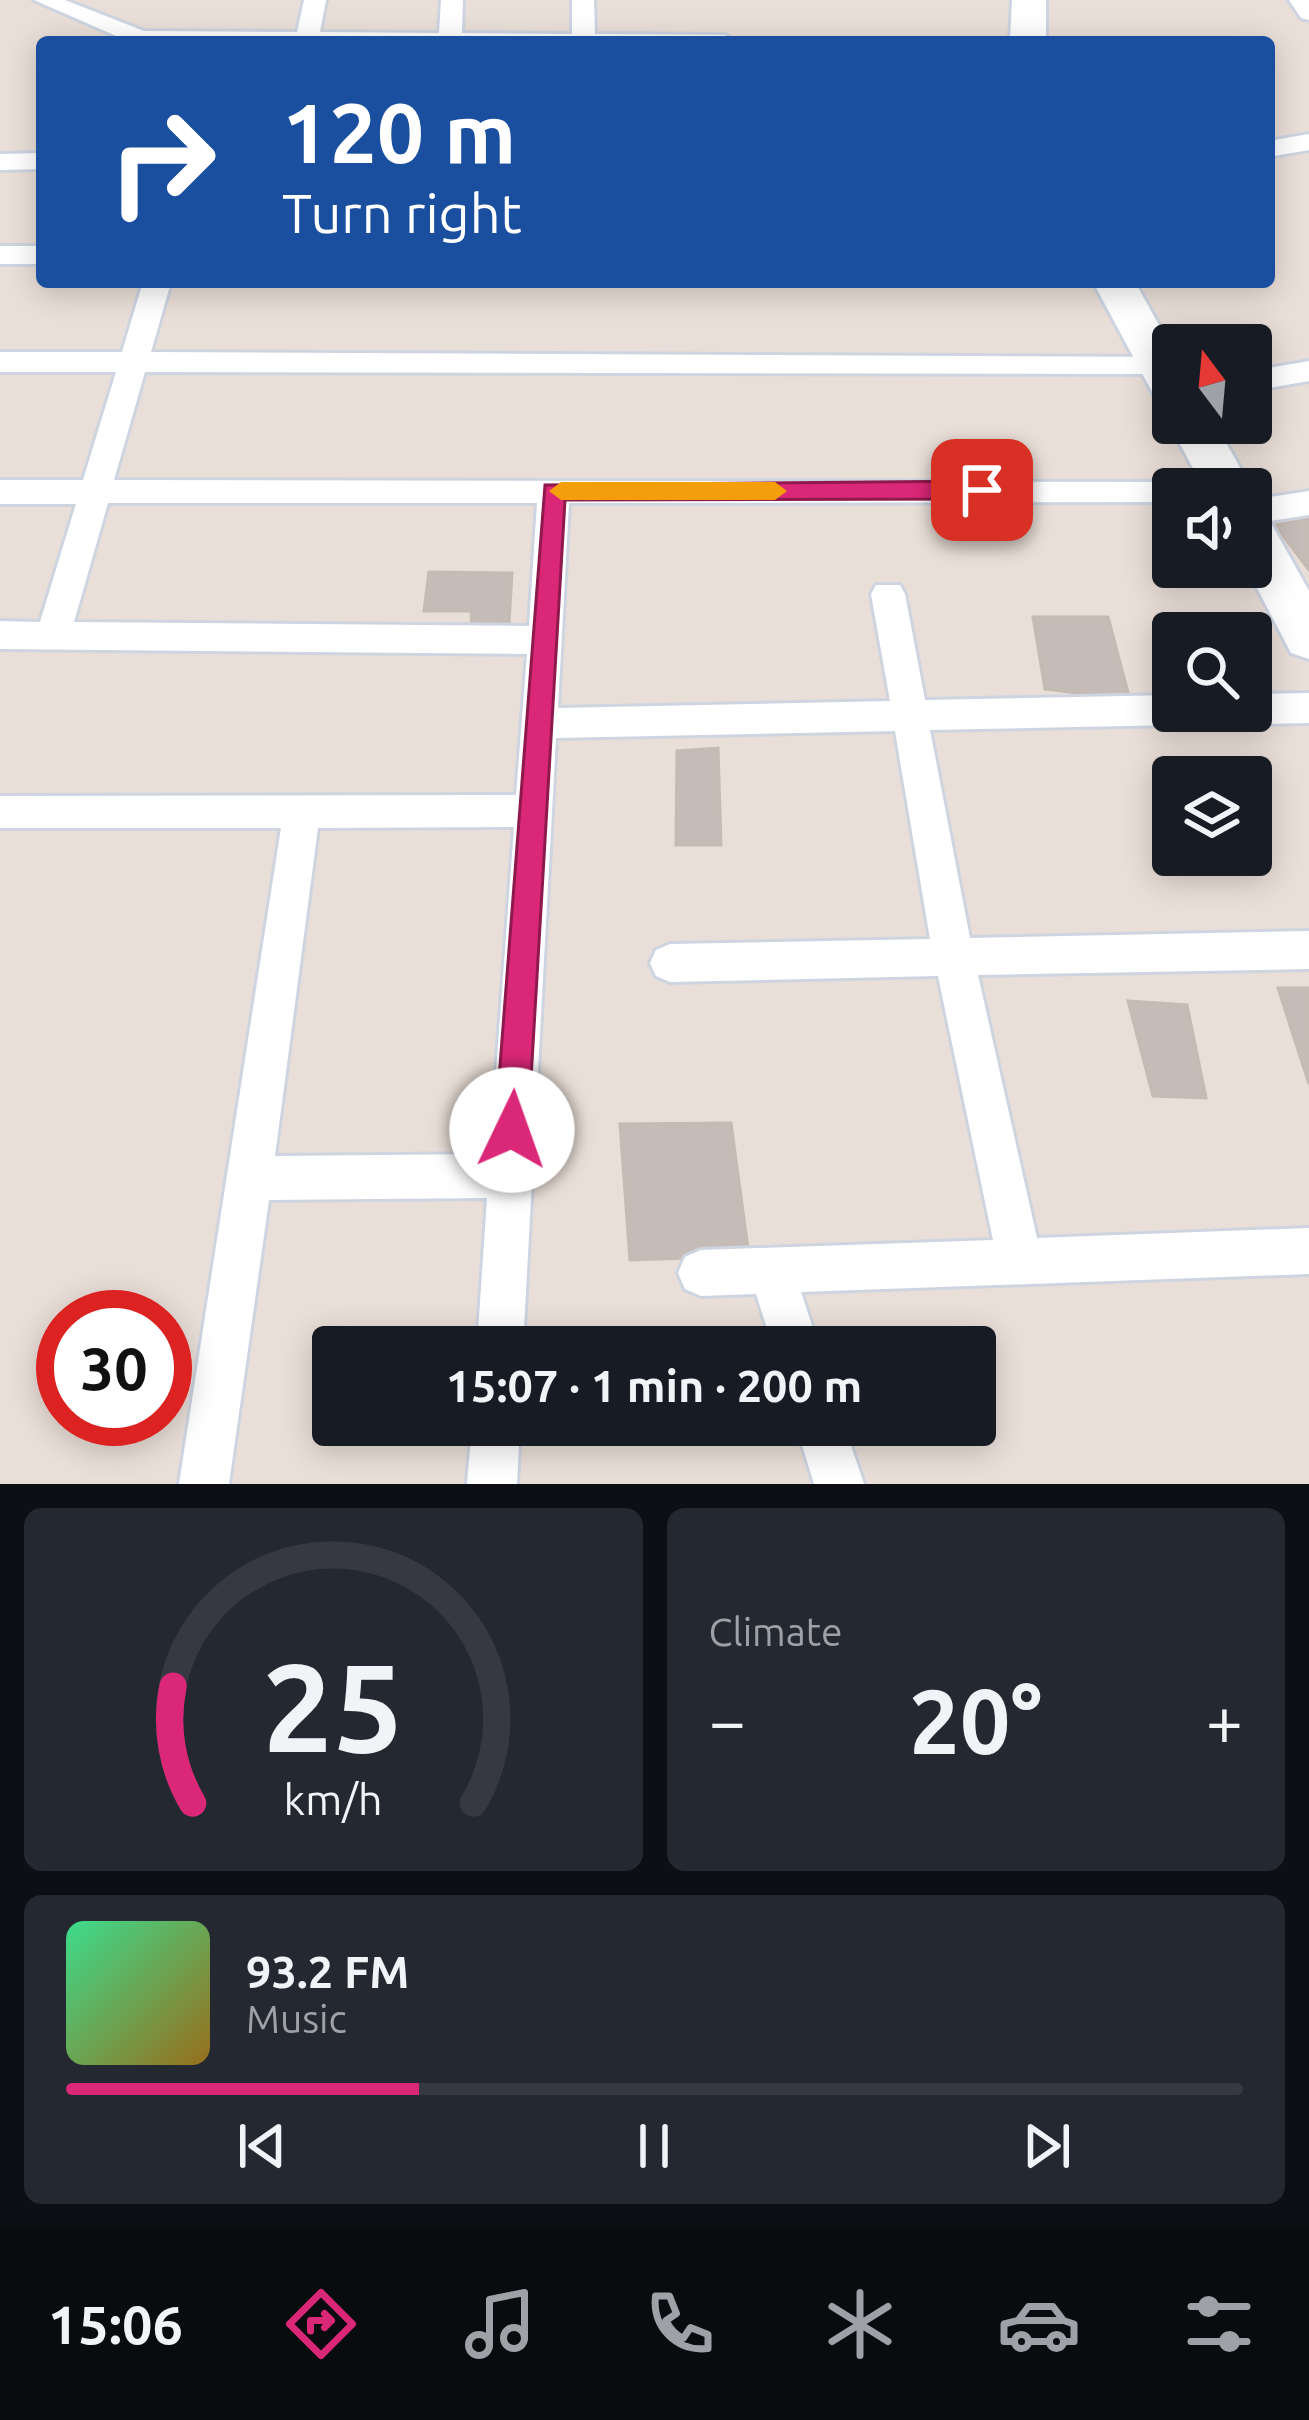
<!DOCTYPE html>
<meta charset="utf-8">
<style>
body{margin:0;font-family:Ubuntu,sans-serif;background:#242831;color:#f1f3f6;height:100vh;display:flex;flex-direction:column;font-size:45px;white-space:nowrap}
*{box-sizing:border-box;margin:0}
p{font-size:39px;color:#9ea1a6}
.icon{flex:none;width:66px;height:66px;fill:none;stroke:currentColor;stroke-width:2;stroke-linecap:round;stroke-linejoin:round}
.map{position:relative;height:1484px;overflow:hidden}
.details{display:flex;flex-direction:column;gap:24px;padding:24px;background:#0d0f14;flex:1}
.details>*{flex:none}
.hud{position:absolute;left:36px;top:36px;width:1239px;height:252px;border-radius:12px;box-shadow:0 6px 30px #0003;background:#1a4fa0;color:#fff;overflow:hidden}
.needle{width:78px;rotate:344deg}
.fabs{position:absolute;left:1152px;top:324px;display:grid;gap:24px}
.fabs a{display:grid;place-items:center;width:120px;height:120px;border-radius:12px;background:#171b24;box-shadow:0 6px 30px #0003;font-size:60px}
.speed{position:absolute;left:36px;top:1290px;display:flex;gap:24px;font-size:60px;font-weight:700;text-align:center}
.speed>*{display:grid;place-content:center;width:156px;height:156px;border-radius:50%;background:#171b24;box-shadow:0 6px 30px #0003;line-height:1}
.speed .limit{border:18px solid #d22;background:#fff;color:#111}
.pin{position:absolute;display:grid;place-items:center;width:102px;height:102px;color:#fff;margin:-51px;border-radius:24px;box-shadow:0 6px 18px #0006}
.me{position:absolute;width:132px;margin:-66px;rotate:3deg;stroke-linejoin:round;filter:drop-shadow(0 0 9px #0008)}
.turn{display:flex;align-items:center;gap:42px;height:252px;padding:0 48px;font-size:54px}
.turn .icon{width:156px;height:156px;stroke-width:2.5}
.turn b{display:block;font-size:84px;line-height:102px}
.big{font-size:90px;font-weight:700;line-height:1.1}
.details .tile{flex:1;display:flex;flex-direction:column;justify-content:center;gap:18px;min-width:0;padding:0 42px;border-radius:18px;background:#242831}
.details .dial{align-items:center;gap:0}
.dial svg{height:312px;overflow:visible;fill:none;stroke:#363941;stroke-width:7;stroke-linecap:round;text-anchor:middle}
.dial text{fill:#f1f3f6;stroke:none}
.song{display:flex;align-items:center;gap:36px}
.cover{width:144px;height:144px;border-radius:18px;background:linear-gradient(135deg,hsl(150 70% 55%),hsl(40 70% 35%))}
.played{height:12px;border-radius:6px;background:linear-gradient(90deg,#db2777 30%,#363941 30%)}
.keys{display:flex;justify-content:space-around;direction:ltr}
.heat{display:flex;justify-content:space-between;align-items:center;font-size:66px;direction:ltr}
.details .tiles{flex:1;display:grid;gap:24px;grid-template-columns:1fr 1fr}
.tile:last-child{grid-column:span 2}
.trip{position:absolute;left:312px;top:1326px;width:684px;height:120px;border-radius:12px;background:#171b24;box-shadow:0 6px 30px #0003;font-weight:700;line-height:120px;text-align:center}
.menu{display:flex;height:192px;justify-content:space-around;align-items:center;background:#090b0e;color:#9ea1a6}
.menu .icon{width:84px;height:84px}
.menu .selected{color:#db2777}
.menu b{font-size:54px;color:#f1f3f6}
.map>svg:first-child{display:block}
</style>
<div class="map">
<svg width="1309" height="1484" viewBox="0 0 1309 1484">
<rect width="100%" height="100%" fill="#eadfd8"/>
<path fill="#c5bcb8" stroke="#c5bbb2" stroke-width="3" d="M1309 519V570L1275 525Z
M429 572 512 573 508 640 472 630 471 611H424Z
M1033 617H1108L1130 700 1045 689Z
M718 748 721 845H676L677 751Z
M1278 988H1309V1084Z
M1128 1001 1187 1005 1206 1098 1153 1096Z
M731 1123 749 1256 630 1260 620 1124Z"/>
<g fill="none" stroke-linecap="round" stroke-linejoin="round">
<g stroke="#ced5e1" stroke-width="6">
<path id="street" d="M34 0H65L144 31 297 32 304 0H326L320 32 439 33 441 0H463L462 33 572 34V0H594L595 34 725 35 737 42H130Z
M1289 0H1309V20L1301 18Z
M1309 134V150L1269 157V141Z
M42 153V169L0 170V154Z
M0 246H42V264H0Z
M143 282H171L151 352 1169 357V371L1159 374 145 372 114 480 1184 482 1188 489H1173V502L569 503 558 708 890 701 871 594 876 585H900L905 594 925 700 1173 695V711H1190L1186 720 1173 725 930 730 970 938 1309 931V969L978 975 1037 1238 1309 1228V1274L801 1292 819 1347H773L756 1294 701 1296 685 1289 678 1273 685 1257 701 1250 993 1240 938 976 670 982 656 976 650 963 656 950 670 944 930 939 895 731 556 738 523 1347H477L487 1198 269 1200 229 1484H179L281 828H0V796L516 795 527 654 0 649V621L40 622 76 504H0V480H83L116 372H0V352H122ZM108 503H537L529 626 74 622ZM514 827 490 1154 275 1156 318 828Z
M1309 361V381L1251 391V371Z
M1309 491V515L1251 524V500Z
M1309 693V723L1251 724 1234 711H1251V694Z
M472 1425H520L517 1484H467Z
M796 1425H844L864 1484H814Z"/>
</g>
<g stroke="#ced5e1" stroke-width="6">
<path id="secondary" d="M1012 0H1046V42H1010Z
M1093 282H1135L1173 350V406L1157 401Z
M1173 417V423H1215L1252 489 1251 490 1204 489 1169 423Z
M1251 513 1268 518 1309 591V659L1291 653 1246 567H1251Z"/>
</g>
<use href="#street" fill="#fff" fill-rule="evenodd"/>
<use href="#secondary" fill="#fff" fill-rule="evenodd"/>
</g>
<path fill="#db2777" stroke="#8e194d" stroke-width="3" d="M982 481 994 490 982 499 565 500 528 1130 523 1142 512 1147 500 1142 495 1130 545 485Z"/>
<path fill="#f59e0b" d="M561 482H775L787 491 775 500H561L549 491Z"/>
</svg>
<div class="fabs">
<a><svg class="needle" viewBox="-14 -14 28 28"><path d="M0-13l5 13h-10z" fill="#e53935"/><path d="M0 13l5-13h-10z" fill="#9ea1a6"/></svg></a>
<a><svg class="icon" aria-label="sound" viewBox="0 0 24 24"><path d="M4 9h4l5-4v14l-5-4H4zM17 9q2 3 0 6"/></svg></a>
<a><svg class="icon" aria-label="search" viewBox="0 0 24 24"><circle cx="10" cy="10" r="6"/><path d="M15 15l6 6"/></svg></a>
<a><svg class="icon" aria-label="layers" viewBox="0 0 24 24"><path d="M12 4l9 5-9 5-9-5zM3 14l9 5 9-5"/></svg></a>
</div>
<div class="speed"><div class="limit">30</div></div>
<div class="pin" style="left:982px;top:490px;background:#d93025"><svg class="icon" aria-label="arrive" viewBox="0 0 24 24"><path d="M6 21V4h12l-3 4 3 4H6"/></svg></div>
<svg class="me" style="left:512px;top:1130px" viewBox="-20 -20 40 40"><circle r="19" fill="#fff"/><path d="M0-13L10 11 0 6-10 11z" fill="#db2777"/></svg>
<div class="trip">15:07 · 1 min · 200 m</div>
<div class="hud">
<div class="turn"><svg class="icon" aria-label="right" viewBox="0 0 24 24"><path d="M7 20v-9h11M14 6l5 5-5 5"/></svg><div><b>120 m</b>Turn right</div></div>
</div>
</div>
<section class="details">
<div class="tiles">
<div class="tile dial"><svg viewBox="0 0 100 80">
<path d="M14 69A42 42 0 1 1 86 69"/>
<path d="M14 69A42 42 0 0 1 9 39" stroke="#db2777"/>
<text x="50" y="56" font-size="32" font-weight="700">25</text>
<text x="50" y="72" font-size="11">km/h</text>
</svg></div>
<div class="tile"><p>Climate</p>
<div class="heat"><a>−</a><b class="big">20°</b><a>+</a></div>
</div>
<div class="tile">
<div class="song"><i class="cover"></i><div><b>93.2 FM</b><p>Music</p></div></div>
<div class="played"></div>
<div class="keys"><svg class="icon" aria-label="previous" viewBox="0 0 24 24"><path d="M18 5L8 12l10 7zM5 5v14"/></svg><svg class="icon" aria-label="pause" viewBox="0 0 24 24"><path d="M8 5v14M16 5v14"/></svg><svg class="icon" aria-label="next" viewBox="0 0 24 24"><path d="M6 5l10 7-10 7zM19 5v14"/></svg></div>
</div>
</div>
</section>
<nav class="menu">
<b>15:06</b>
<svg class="icon selected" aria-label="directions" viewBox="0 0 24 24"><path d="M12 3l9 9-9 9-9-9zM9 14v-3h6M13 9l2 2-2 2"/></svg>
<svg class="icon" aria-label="music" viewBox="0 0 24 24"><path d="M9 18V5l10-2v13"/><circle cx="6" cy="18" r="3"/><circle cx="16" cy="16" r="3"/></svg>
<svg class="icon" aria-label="phone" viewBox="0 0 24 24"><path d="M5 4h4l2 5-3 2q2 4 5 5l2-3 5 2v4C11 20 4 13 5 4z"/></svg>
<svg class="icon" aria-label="climate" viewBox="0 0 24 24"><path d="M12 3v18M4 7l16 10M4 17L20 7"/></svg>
<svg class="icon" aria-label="car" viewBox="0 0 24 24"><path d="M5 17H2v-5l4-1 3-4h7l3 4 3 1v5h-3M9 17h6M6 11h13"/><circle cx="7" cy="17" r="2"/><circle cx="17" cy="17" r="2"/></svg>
<svg class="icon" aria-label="filters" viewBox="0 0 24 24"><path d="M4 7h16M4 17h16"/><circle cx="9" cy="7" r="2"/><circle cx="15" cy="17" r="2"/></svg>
</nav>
